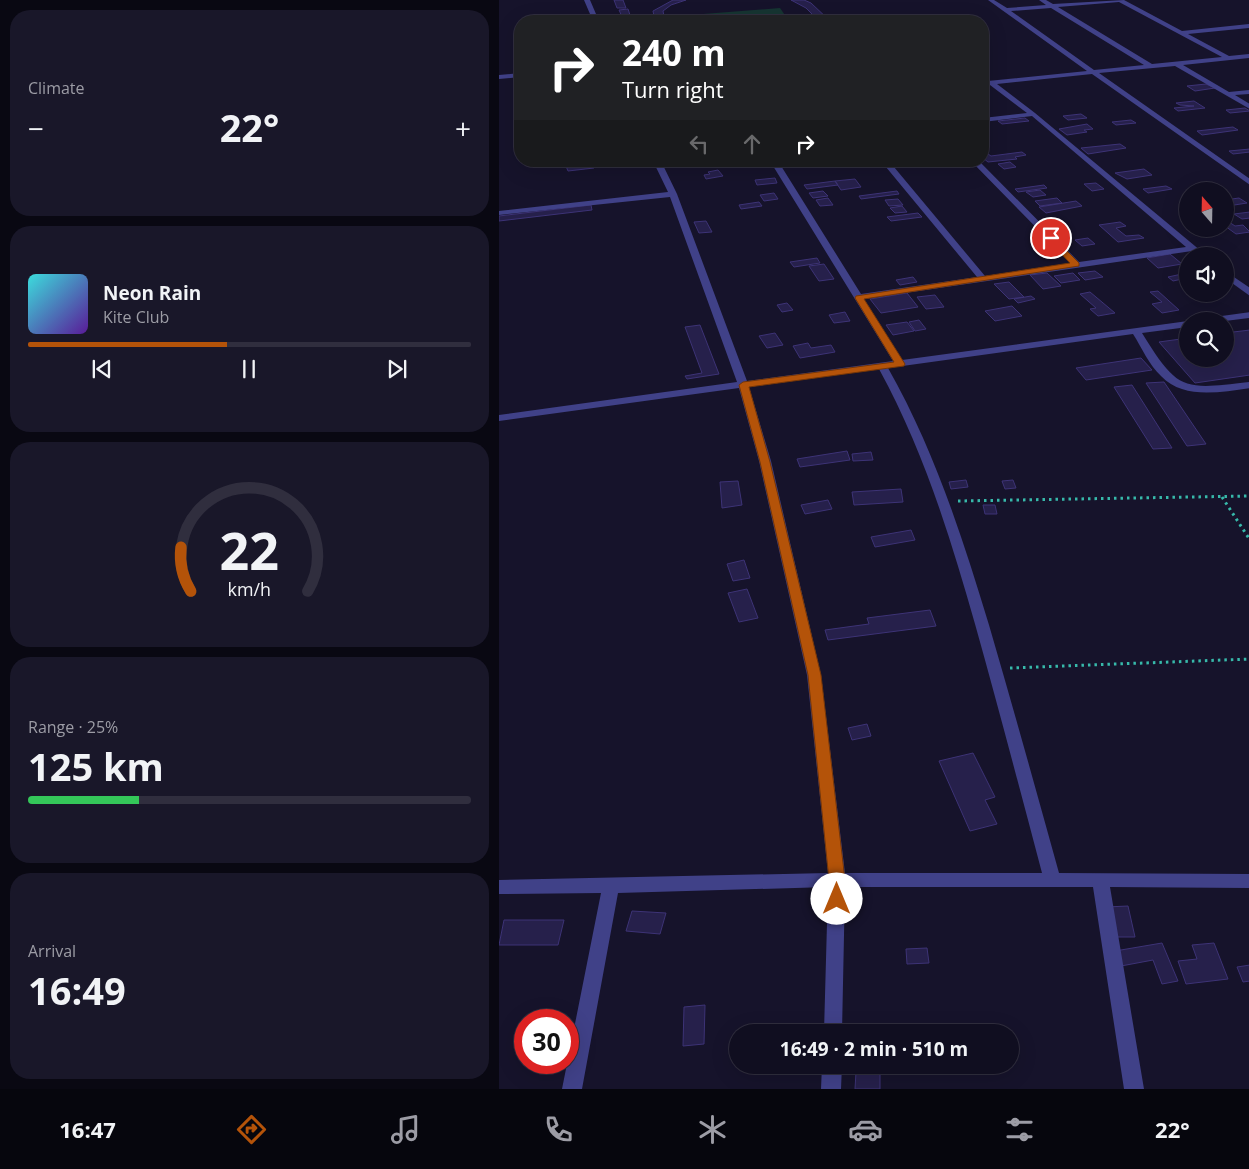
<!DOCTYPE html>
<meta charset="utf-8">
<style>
body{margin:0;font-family:"Open Sans",sans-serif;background:#191729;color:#f1f3f6;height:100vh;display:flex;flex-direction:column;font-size:19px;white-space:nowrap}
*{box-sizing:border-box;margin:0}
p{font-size:16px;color:#9c9ca5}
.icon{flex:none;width:28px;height:28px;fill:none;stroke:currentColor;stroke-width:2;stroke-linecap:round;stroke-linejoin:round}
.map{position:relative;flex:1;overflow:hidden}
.sheet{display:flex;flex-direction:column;gap:10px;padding:10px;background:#090812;width:499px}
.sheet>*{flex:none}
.hud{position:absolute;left:15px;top:15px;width:475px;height:152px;border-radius:20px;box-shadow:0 5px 20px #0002,0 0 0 1px #302e3e;background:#202124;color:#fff;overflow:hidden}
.needle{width:32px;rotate:340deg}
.controls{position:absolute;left:680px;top:182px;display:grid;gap:10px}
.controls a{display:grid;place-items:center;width:55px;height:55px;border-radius:50%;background:#100e20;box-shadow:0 5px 20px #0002,0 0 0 1px #302e3e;font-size:25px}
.speed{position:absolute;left:15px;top:1009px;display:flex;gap:10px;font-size:25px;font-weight:700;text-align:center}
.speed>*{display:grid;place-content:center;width:65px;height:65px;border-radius:50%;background:#100e20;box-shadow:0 5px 20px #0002,0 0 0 1px #302e3e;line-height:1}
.speed .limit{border:8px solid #d22;background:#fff;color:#111}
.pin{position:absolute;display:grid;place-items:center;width:42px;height:42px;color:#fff;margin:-21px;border:2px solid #fff;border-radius:50%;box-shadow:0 1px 5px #0007}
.me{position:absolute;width:55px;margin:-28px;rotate:0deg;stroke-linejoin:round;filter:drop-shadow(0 0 4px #0008)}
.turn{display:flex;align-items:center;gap:18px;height:105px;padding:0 25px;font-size:22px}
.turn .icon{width:65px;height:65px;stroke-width:2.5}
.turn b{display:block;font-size:35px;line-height:42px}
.lanes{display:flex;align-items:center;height:48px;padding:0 25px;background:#0003;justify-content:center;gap:25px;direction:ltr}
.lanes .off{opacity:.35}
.big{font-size:38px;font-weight:700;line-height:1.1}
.sheet .widget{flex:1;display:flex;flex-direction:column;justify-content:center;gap:8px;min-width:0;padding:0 18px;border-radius:20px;background:#191729}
.sheet .dial{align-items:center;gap:0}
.dial svg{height:130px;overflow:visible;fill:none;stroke:#302e3e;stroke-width:7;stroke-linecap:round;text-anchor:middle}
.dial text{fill:#f1f3f6;stroke:none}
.song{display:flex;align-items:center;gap:15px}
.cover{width:60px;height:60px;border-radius:8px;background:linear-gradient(135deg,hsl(180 70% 55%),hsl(270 70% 35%))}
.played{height:5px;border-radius:2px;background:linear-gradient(90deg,#b45309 45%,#302e3e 45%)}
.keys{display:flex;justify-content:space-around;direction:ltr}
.heat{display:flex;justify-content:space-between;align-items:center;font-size:28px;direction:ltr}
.charge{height:8px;border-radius:4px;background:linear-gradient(90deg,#34c759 25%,#302e3e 0)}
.trip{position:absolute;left:230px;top:1024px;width:290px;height:50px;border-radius:25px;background:#100e20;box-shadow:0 5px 20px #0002,0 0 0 1px #302e3e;font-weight:700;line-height:50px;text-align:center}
.menu{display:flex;height:80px;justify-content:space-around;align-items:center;background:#06060d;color:#9c9ca5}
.menu .icon{width:35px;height:35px}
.menu .on{color:#b45309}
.menu b{font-size:22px;color:#f1f3f6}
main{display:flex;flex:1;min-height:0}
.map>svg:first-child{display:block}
</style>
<main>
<section class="sheet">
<div class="widget"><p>Climate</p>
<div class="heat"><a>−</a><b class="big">22°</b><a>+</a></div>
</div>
<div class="widget">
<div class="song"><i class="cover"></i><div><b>Neon Rain</b><p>Kite Club</p></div></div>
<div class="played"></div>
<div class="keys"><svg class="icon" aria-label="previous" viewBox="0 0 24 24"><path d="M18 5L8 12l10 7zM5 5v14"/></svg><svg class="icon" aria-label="pause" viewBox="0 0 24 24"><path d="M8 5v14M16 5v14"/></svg><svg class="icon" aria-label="next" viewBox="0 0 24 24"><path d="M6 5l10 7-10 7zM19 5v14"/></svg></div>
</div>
<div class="widget dial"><svg viewBox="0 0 100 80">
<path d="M14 69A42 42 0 1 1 86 69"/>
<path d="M14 69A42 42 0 0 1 8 42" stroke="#b45309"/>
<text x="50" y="56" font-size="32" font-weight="700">22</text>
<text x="50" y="72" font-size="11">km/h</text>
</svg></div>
<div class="widget"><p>Range · 25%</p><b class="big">125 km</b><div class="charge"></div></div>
<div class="widget"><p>Arrival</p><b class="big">16:49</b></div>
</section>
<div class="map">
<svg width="751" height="1089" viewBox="0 0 751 1089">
<rect width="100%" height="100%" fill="#16132b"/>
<path fill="#163532" d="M281 8 290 21H194L191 15Z"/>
<path fill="#26204b" stroke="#3d3376" d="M115 0H124L127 8H118Z
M174 0H187L172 5 164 11 166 21H156L154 11Z
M292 0H305L312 3 331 21H320L307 8Z
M129 9 132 18 124 19 120 10Z
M707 84 716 88 696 91 688 86Z
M695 101 706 108 679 111 675 108 695 106 681 105 677 103Z
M746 108 751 111 731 113 727 110Z
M582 114 588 118 569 120 564 116Z
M526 118 530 121 503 124 499 121Z
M632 120 637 123 617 125 613 122Z
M588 124 594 129 585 130 588 132 568 135 560 129Z
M734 127 739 130 703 135 698 131Z
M621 144 627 148 589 154 582 148Z
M751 149V152L734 154 730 151Z
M523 152 527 155 516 157 518 159 489 162 484 158V155L489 154 492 156Z
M168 161H207L170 165Z
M511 162 517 167 505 169 499 164Z
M93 163 95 168 69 171 67 166Z
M645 169 653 175 628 179 616 173Z
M219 170 224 176 207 179 205 175 211 174 209 172Z
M276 178 278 183 258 185 256 180Z
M356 179 362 187 342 190 336 181Z
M336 181 339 185 308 189 305 185Z
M597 183 605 189 593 191 585 184Z
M545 185 548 188 519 192 516 189Z
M667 186 673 189 649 193 644 189Z
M541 190 547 195 534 197 527 192Z
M324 191 329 196 314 198 310 193Z
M398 191 400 194 362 199 360 196Z
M275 193 279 199 265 201 261 195Z
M329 198 334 205 321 206 317 200Z
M558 198 563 203 541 206 536 201Z
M740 198 748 203 729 206 726 205V200Z
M399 199 404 205 390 206 386 200Z
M577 201 583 206 547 213 540 207Z
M260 202 263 206 242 209 240 205Z
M92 205 93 210 0 221V216Z
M403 206 408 212 396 213 391 208Z
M751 212V218L743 219 735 214Z
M419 213 423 217 392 221 388 217Z
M207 221 213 232 200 233 195 222Z
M621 222 627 226 617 228 627 236 640 235 645 238 619 242 600 225Z
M730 222 736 226 744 225 751 232 737 234 726 226V223Z
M589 238 596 244 583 246 576 240Z
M671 254 683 264 659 268 648 258Z
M318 258 321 263 295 267 291 262Z
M325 264 335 279 320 281 310 266Z
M596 271 604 277 586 280 579 273Z
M548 273 562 286 544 289 531 275Z
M574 273 581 280 562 283 555 276Z
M683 274 689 278V285L683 279 674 281 669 277Z
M414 277 418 282 401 285 397 280Z
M510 282 525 297 510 299 495 284Z
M659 291 680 310 663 313 653 304 663 302 651 292Z
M591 292 616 313 599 316 591 309 597 308 581 294Z
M408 293 419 307 382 313 371 299Z
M436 295 445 307 427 309 418 297Z
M532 296 536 299 519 303 515 299Z
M288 303 294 310 283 312 278 305Z
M513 306 523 316 496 321 486 311Z
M346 312 351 321 335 323 330 315Z
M420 320 427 329 416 331 410 322Z
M408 322 415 331 394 335 387 325Z
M201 325 220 374 188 379 186 376 203 373 186 327Z
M751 330V375L696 383 660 342 689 338V359H726V333Z
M276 333 284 345 268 348 260 336Z
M309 343 312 348 332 345 336 352 301 358 294 346Z
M642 358 653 370 587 380 577 368Z
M665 382 707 444 688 446 647 383Z
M633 385 673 448 654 449 615 387Z
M348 451 351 460 301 467 298 459Z
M372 452 374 460 354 461 353 454Z
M467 480 469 487 452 489 450 482Z
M514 480 517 488 506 489 503 481Z
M239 481 243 505 223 508 221 482Z
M402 489 404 502 355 505 353 492Z
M329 500 333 509 306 514 302 505Z
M484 505H496L498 514H486Z
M412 530 416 540 376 547 372 537Z
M245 560 251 578 234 581 228 564Z
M248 589 259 618 240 622 229 593Z
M431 610 437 626 329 640 326 630 370 624 368 618Z
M368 724 372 736 353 740 349 728Z
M474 753 496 797 486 800 498 824 471 831 440 761Z
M629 906 636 937H613L607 907Z
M133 911 167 913 161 934 127 931Z
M5 920H65L59 945H0Z
M663 943 679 981 663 984 654 960 622 966 616 951Z
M715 943 729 979 687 984 679 961 698 959 693 945Z
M428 948 430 963 408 964 407 949Z
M751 965V981L744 982 738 967Z
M206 1005 205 1044 184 1046 185 1007Z
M381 1071V1089H356L357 1072Z"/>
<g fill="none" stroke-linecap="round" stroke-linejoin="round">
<path stroke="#37b9aa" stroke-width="3" stroke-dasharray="2.5 4" stroke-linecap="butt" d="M723 497 751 540
M459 501 751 496
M511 668 751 659"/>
<path fill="#404188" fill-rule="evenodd" d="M85 0H91L100 21H94Z
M489 0H495L508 8 547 5 540 0H547L554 4 625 0 683 31 751 24V28L689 34 730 56 751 54V58L684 65 730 92 751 90V94L736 95 751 104V109L676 66 600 73 751 179V185L593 74 498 84 536 113 708 256H699L693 251 365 299 403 360 689 321V327L643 333C679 391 683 390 751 382V388C721 392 685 400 662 376 650 365 643 348 634 334L389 368C435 449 463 536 490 625 514 707 537 790 560 873L751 874V888L611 887 645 1089H625L594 887H346L343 1032H325L329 887 119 893 83 1089H63L102 893 0 894V880L329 873 308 675 260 461 240 388 0 421V415L238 382 171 197 0 215V211L169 192 154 161H162L178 194 248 381 394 361 271 161H279L362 294 478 277 382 161H390L486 276 572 263 472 161H480L580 262 687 247 533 116 484 122V118L528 113 491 85 487 84 489 81 588 71ZM620 2 723 57 653 64 559 7ZM552 8 645 65 595 70 512 11ZM380 369C424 449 451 536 476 624 499 706 521 790 543 873H346L322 675 272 461 250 387Z
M21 73V77L0 79V75Z
M726 271 751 288V296L726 278Z
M751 312V318L726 321H703L708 318Z
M323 1065H343L342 1089H322Z"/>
</g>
<path fill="#b45309" stroke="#753606" d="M549 237H554L580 263V266L365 299 406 364 405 366 250 387 271 462 322 675 346 880 343 904 338 906 332 904 330 899V880L309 675 261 462 240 385 244 382 395 362 356 298 357 296 571 263 549 240Z"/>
</svg>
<div class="controls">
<a><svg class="needle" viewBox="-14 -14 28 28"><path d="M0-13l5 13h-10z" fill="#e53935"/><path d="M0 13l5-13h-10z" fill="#9c9ca5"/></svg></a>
<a><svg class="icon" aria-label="sound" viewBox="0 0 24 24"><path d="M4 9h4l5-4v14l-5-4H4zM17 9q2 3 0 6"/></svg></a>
<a><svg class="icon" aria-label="search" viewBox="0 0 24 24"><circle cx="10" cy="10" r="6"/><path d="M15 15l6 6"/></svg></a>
</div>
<div class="speed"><div class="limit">30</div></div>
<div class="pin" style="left:552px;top:238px;background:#d93025"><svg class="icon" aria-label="arrive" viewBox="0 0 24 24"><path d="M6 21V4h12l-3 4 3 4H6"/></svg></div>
<svg class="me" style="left:338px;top:899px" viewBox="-20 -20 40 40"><circle r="19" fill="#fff"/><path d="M0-13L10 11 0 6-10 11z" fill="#b45309"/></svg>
<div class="trip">16:49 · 2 min · 510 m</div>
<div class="hud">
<div class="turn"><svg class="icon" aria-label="right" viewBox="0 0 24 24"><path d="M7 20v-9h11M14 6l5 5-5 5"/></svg><div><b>240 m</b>Turn right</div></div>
<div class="lanes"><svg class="icon off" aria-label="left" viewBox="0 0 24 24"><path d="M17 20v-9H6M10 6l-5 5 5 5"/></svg><svg class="icon off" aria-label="ahead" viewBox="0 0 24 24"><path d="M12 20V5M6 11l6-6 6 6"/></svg><svg class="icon" aria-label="right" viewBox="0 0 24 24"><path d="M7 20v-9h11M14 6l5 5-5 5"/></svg></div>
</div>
</div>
</main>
<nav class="menu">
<b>16:47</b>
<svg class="icon on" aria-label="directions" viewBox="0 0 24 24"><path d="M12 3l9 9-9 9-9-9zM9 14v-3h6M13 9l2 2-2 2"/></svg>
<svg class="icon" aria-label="music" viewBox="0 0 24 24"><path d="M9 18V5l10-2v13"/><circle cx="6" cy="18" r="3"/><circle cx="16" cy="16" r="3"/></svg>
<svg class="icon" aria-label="phone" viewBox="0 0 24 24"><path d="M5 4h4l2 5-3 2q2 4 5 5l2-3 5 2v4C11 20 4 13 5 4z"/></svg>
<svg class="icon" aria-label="climate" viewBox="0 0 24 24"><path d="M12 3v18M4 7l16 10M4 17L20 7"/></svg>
<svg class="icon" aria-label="car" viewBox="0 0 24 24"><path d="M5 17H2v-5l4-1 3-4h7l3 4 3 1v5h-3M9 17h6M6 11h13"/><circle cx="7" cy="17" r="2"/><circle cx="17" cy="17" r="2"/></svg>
<svg class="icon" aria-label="filters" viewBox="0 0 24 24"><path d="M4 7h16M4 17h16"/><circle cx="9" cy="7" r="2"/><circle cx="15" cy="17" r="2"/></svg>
<b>22°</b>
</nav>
